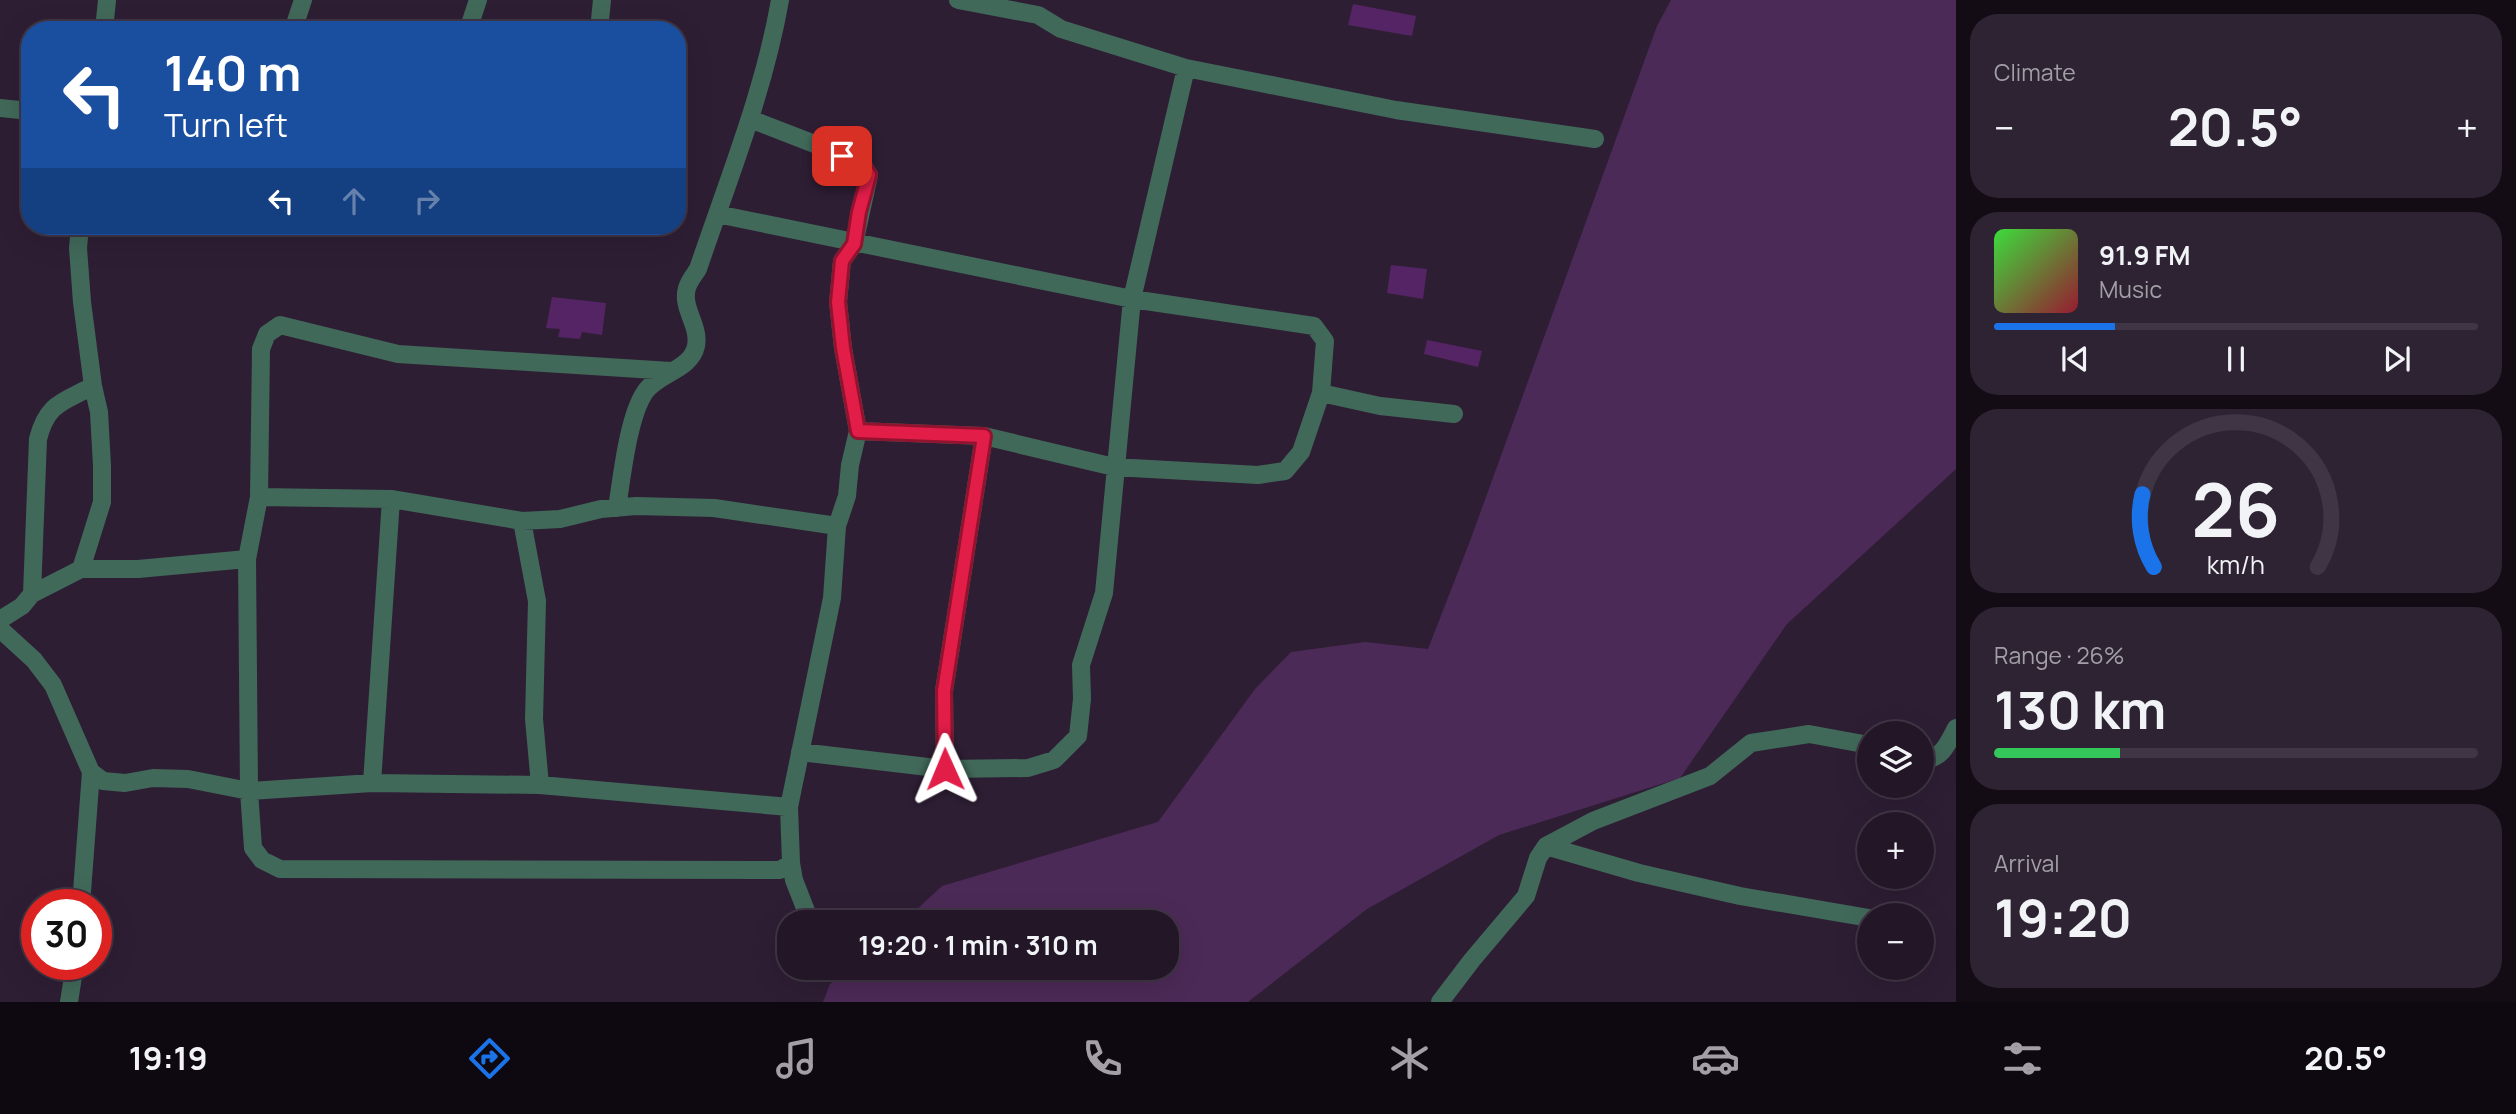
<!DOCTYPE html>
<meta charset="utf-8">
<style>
body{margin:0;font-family:Manrope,sans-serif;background:#2e2333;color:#f1f3f6;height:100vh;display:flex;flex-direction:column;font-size:26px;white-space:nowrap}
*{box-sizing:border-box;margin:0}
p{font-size:23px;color:#a29fa7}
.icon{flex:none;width:38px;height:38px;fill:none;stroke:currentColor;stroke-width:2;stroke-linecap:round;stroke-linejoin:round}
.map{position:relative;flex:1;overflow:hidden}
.drawer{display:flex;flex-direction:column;gap:14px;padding:14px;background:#130c15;width:560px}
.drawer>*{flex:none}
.guide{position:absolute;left:21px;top:21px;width:665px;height:214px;border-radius:28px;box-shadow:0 7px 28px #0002,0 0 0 2px #3f3544;background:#1a4fa0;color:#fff;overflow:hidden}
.fabs{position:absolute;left:1857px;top:721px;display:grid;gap:14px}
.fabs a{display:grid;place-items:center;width:77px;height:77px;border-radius:50%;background:#221627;box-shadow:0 7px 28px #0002,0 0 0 2px #3f3544;font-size:35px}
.speed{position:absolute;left:21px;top:889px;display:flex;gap:14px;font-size:35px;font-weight:700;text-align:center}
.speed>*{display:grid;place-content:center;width:91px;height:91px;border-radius:50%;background:#221627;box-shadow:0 7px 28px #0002,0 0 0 2px #3f3544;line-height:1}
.speed .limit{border:10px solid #d22;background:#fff;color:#111}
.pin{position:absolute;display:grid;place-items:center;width:60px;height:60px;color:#fff;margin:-30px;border-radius:14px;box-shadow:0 4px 10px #0006}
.me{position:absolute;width:77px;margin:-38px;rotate:359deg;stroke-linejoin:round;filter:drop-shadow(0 0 5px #0008)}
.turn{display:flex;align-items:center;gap:24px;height:147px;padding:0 28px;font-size:32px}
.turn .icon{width:91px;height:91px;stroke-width:2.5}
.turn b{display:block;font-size:49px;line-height:60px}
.lanes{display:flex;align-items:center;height:66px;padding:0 28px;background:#0003;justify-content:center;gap:35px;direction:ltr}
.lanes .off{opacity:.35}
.big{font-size:52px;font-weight:700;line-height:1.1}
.drawer .tile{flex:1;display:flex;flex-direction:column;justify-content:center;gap:10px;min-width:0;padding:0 24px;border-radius:28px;background:#2e2333}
.drawer .dial{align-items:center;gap:0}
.dial svg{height:182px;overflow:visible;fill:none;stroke:#3f3544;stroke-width:7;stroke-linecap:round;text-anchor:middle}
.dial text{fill:#f1f3f6;stroke:none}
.song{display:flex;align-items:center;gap:21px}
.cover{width:84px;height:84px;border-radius:10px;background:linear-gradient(135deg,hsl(120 70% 55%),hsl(350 70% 35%))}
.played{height:7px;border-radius:4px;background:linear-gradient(90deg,#1a73e8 25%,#3f3544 25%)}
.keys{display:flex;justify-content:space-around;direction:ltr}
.heat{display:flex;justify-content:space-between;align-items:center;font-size:38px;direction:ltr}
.charge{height:10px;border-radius:5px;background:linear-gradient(90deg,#34c759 26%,#3f3544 0)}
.trip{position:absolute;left:777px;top:910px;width:402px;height:70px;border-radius:28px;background:#221627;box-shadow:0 7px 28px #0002,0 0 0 2px #3f3544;font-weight:700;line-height:70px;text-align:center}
.tab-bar{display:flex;height:112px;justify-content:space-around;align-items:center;background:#0e0910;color:#a29fa7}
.tab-bar .icon{width:49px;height:49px}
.tab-bar .selected{color:#1a73e8}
.tab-bar b{font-size:32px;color:#f1f3f6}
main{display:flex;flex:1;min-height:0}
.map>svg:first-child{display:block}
</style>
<main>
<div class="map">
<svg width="1956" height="1002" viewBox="0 0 1956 1002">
<rect width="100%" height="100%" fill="#2e1e34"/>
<path fill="#4c2a57" d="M1671 0H1956V469L1787 624 1680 778 1499 835 1367 909 1248 1002H823L830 984 850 968H1167V922H903L942 886 1158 822 1255 689 1291 652 1365 642 1428 649 1470 541 1657 26Z"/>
<path fill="#542464" d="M1353 4 1416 16 1412 36 1348 25Z
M1391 265 1427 269 1423 299 1387 293Z
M552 297 606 303 602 335 582 332 580 339 558 337 560 329 546 328Z
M1427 340 1482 351 1478 367 1424 354Z"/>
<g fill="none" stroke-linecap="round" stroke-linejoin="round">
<path stroke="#416959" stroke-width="18" d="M958 0 1038 15 1061 29 1186 68 1396 110 1595 139
M104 30 107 0
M293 30 303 0
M468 30 478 0
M599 30 602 0
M0 108 30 111
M717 214 1132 299 1314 326 1325 341 1321 393 1301 452 1285 471 1258 475 1114 467 984 436 858 431 843 348 838 302 842 261 854 244 869 175 861 162 750 119
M80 226 78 248 82 302 93 386 99 412 102 466V502L81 569
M1321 393 1380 406 1454 414
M259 497 261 349 267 334 280 325 398 354 671 371
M617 508C622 477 628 417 645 392 658 373 691 370 696 346 700 325 681 308 687 288 689 281 694 275 698 269 728 180 764 92 780 0
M522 521 537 601 534 719 540 785
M32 594 38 439C47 403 63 402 93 386
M0 620 22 606 32 594 81 569H138L247 559 259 497 391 499 522 521 560 519 601 509 636 506 714 508 837 526
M0 629 34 660 53 685 91 772 103 781 125 783 153 778 188 779 249 791 372 783 540 785 789 807 791 863 780 870 280 869 262 860 253 848 249 791 247 559
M800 752 945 769 1028 768 1054 760 1078 736 1082 699 1081 665 1104 593 1132 299 1186 68
M1922 760C1941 760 1948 744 1956 728
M945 769 944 691 984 436
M372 783 391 499
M789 807 832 598 837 526 847 496 850 465 858 431
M1546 846 1639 873 1740 896 1869 918
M791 863 794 880 810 921
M81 905 91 772
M69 1002 75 964
M1440 1002 1472 960 1526 896 1538 858 1546 846 1593 821 1710 776 1751 743 1809 734 1869 745"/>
</g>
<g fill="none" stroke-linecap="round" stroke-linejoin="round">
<g stroke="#92132f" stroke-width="18">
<path id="route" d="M842 156 861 162 869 175 859 212 854 244 842 261 838 302 843 348 858 431 984 436 944 691 945 769"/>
</g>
<use href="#route" stroke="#e11d48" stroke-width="12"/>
</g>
</svg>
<div class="fabs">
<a><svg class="icon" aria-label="layers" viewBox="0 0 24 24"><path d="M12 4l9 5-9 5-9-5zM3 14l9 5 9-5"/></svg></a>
<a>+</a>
<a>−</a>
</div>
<div class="speed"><div class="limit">30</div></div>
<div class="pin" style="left:842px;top:156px;background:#d93025"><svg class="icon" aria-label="arrive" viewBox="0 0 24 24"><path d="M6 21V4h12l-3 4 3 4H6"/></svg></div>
<svg class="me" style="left:945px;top:769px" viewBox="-20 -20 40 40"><path d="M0-17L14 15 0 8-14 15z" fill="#e11d48" stroke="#fff" stroke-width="4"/></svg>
<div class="trip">19:20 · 1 min · 310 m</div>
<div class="guide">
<div class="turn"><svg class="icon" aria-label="left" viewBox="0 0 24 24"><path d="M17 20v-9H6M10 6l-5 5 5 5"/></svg><div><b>140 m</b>Turn left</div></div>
<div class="lanes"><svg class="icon" aria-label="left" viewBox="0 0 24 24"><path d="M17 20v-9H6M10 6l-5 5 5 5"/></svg><svg class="icon off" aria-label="ahead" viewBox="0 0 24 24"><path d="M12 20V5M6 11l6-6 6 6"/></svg><svg class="icon off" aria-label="right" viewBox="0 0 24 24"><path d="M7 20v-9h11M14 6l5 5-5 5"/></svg></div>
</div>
</div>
<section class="drawer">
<div class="tile"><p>Climate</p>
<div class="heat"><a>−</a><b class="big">20.5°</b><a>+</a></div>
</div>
<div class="tile">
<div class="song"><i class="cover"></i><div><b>91.9 FM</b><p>Music</p></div></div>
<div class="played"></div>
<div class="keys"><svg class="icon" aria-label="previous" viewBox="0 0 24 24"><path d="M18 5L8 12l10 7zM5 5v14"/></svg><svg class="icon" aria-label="pause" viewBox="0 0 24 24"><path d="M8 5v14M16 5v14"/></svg><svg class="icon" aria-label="next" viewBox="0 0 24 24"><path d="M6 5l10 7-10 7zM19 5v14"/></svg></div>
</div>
<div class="tile dial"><svg viewBox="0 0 100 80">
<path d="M14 69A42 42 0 1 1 86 69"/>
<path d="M14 69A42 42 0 0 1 9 37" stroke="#1a73e8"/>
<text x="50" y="56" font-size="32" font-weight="700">26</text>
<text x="50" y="72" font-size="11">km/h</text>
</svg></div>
<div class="tile"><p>Range · 26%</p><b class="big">130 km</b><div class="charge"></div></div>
<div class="tile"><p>Arrival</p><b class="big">19:20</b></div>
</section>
</main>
<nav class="tab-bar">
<b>19:19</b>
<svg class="icon selected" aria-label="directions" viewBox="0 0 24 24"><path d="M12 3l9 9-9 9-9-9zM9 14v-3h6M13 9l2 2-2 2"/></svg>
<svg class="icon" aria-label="music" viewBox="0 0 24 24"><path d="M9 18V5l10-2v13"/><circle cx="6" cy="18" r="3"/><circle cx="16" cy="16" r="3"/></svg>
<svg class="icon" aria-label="phone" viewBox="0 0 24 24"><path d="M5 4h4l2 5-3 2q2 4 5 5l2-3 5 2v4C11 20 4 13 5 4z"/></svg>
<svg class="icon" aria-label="climate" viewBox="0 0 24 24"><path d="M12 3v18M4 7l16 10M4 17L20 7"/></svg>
<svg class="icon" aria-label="car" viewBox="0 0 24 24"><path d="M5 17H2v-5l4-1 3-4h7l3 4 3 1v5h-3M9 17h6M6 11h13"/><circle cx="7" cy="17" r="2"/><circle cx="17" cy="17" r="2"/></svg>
<svg class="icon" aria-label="filters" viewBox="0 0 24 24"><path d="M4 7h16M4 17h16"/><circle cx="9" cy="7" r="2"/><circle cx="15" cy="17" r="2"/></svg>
<b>20.5°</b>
</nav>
